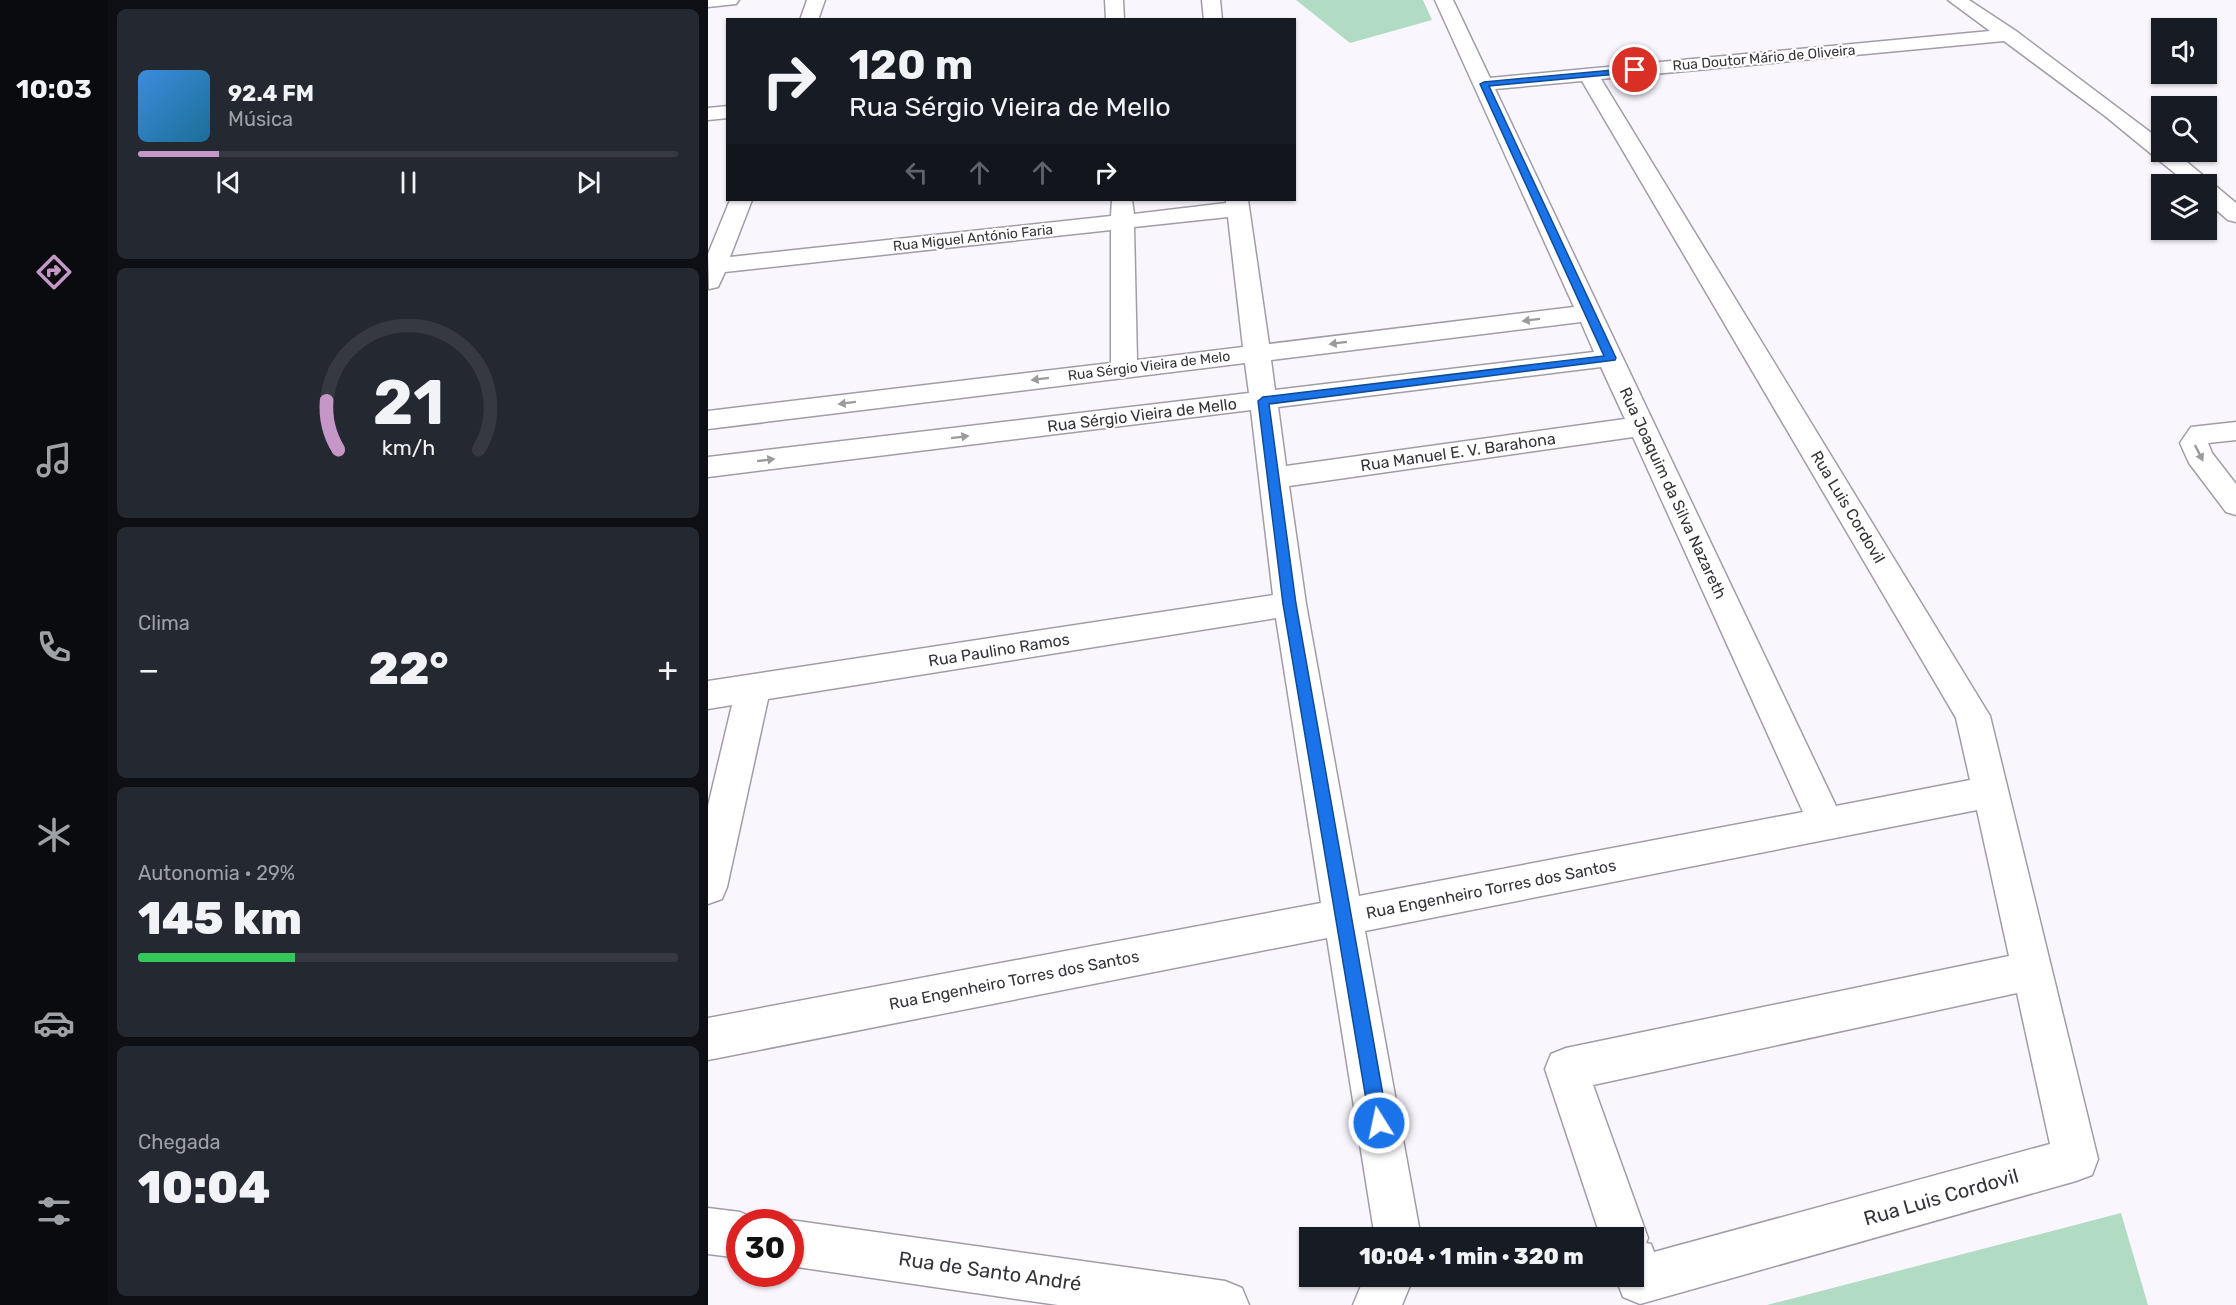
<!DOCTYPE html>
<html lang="pt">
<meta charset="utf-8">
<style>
body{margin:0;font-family:Rubik,sans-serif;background:#242831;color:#f1f3f6;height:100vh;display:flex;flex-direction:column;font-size:22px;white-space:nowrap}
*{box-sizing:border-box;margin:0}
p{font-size:20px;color:#9ea1a6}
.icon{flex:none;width:33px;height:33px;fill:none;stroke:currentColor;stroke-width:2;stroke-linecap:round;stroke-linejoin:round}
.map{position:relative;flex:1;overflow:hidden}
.sheet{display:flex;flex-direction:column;gap:9px;padding:9px;background:#0d0f14;width:600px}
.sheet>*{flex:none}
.hud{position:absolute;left:18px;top:18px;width:570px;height:183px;border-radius:0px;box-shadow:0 2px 4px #0004;background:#171b24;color:#f1f3f6;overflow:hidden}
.buttons{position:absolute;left:1443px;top:18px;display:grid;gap:12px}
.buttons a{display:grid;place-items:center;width:66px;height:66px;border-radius:0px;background:#171b24;box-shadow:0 2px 4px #0004;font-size:30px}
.speed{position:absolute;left:18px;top:1209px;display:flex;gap:12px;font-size:30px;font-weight:700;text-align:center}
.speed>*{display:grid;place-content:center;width:78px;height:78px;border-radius:50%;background:#171b24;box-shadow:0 2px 4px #0004;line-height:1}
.speed .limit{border:9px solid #d22;background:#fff;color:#111}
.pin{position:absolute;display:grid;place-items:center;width:51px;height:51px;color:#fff;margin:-26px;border:3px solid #fff;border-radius:50%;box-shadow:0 2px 6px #0007}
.me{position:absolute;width:66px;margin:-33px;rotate:350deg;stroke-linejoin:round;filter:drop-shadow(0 0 4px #0008)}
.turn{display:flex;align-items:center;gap:21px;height:126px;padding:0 24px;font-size:27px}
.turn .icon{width:78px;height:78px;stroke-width:2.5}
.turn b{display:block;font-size:42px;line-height:51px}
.lanes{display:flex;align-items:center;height:57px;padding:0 24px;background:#0003;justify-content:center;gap:30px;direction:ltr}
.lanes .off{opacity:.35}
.big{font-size:45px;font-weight:800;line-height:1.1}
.sheet .card{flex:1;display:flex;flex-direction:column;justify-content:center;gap:9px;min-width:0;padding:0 21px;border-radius:9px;background:#242831}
.sheet .dial{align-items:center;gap:0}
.dial svg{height:156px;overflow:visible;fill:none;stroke:#363941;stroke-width:7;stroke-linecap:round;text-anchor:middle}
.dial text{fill:#f1f3f6;stroke:none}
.song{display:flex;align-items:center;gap:18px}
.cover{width:72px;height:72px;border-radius:9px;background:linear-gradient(135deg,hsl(210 70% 55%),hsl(200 70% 35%))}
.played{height:6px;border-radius:3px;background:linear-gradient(90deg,#c497c6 15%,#363941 15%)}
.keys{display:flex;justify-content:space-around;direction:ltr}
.heat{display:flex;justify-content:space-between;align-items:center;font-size:33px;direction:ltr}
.charge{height:9px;border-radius:4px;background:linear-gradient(90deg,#34c759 29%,#363941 0)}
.trip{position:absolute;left:591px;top:1227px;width:345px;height:60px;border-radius:0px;background:#171b24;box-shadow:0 2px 4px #0004;font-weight:800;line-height:60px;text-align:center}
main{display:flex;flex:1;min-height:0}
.dock{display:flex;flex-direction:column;width:108px;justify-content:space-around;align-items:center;background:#090b0e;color:#9ea1a6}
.dock .icon{width:42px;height:42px}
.dock .on{color:#c497c6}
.dock b{font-size:27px;color:#f1f3f6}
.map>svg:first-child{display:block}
</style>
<main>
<nav class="dock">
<b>10:03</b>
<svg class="icon on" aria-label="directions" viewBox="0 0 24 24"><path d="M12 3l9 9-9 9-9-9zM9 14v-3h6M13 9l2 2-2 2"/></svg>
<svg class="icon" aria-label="music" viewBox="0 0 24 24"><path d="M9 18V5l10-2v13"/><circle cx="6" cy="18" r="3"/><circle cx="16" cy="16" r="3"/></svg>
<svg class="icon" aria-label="phone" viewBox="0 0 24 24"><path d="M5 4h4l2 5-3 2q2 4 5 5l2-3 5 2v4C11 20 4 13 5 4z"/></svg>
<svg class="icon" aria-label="climate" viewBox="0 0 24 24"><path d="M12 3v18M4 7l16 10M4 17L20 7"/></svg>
<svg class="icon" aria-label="car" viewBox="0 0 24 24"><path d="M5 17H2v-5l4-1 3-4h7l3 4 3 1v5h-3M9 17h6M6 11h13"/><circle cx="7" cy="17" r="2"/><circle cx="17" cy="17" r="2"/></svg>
<svg class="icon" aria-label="filters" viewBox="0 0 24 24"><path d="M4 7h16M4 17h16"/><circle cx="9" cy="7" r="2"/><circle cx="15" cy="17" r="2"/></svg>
</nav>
<section class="sheet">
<div class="card">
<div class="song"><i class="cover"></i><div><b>92.4 FM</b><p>Música</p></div></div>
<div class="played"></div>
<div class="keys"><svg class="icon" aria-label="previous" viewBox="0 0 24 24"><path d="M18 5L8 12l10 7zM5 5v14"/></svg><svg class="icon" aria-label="pause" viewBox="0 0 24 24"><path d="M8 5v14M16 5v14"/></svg><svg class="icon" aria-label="next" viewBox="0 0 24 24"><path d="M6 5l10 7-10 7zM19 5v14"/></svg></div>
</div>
<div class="card dial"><svg viewBox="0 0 100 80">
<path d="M14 69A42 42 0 1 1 86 69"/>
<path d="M14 69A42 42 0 0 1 8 44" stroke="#c497c6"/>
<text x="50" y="56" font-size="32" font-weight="700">21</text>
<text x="50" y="72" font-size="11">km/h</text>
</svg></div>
<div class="card"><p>Clima</p>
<div class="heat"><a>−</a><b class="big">22°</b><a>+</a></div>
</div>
<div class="card"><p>Autonomia · 29%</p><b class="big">145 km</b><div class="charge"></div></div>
<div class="card"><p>Chegada</p><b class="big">10:04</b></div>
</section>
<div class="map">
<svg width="1528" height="1305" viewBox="0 0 1528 1305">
<rect width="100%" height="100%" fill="#faf6fe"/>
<path fill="#b2dbc4" d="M588 0H715L724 20 642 43Z
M1413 1213 1440 1305H1059Z"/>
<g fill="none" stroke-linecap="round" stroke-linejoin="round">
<g stroke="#a29ca8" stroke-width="3">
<path id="street" d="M0 0H31L28 4 0 7Z
M99 0H117L110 20H92Z
M397 0H415L416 20H398Z
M494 0H512L514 20H496Z
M727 0H745L782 78 1282 31 1240 0H1261L1308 31 1454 141V152H1467L1528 203V222L1520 220 1498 201V184H1480L1397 116 1296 41 893 79 1282 716 1390 1159 1384 1175 1368 1181 932 1304 915 1297 907 1276H926V1238H893L837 1069 843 1054 858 1048 1301 956 1269 810 657 931 713 1238H667L619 938 0 1060V1018L613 903 568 618 60 699 19 887 14 899 0 904V806L24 705 0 709V681L565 595 543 410 0 477V457L541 393 537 363 0 429V411L403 363V230L17 272 10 287 1 289 0 254 22 200H44L22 257 403 216 404 200H424L426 214 518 203V200H540L561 344 866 307ZM874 81 1248 718 1262 780 1128 806 787 89ZM520 217 535 347 429 360 426 227ZM873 322 886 352 567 390 563 360ZM893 367 917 419 578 466 570 407ZM925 437 1095 812 651 896 598 604 581 486ZM1309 993 1342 1144 946 1252 943 1244 938 1243 940 1238 885 1085Z
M20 106V118L0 120V108Z
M1528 422V440L1500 443 1504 453 1528 484V515L1518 512 1481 463 1472 443 1483 427Z
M0 1208 32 1212 48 1219 50 1222H32V1258L0 1254Z
M82 1220 517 1281 534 1288 541 1305H350L82 1266V1222H75Z
M657 1276H706L694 1305H645Z"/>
</g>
<use href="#street" fill="#fff" fill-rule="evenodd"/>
</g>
<defs><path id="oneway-solid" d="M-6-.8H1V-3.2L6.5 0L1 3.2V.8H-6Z" transform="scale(1.5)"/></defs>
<g fill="#9b9a9c">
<use href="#oneway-solid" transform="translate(823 320) rotate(173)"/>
<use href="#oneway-solid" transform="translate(630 343) rotate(173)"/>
<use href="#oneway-solid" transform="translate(332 379) rotate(173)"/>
<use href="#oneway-solid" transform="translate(139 403) rotate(173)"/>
<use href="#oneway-solid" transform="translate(252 437) rotate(-7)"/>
<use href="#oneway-solid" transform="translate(1491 453) rotate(63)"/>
<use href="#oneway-solid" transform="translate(58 460) rotate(-7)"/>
</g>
<path fill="#1a73e8" stroke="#114b97" stroke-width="1.5" d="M927 68H930V72L781 86 908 358 907 360 561 404 588 604 680 1123 677 1130 671 1132 664 1130 662 1123 575 604 550 401 555 397 896 356 772 84 776 82Z"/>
<g text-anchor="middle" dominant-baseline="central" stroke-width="4.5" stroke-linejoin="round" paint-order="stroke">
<g font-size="14" fill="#373439" stroke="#fff">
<text transform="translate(1056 58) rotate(-5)">Rua Doutor Mário de Oliveira</text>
<text transform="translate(265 238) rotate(-6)">Rua Miguel António Faria</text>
<text transform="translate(441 366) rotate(-7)">Rua Sérgio Vieira de Melo</text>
</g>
<g font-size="16" fill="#373439" stroke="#fff">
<text transform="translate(434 415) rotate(-7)">Rua Sérgio Vieira de Mello</text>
<text transform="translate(750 452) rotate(-8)">Rua Manuel E. V. Barahona</text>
<text transform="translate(965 493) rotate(65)">Rua Joaquim da Silva Nazareth</text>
<text transform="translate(1140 507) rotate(59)">Rua Luis Cordovil</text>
<text transform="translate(291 650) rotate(-9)">Rua Paulino Ramos</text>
<text transform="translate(783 889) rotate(-11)">Rua Engenheiro Torres dos Santos</text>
<text transform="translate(306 980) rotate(-11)">Rua Engenheiro Torres dos Santos</text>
</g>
<g font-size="20" fill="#373439" stroke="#fff">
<text transform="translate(1233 1197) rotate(-16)">Rua Luis Cordovil</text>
<text transform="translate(282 1271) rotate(8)">Rua de Santo André</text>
</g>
</g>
</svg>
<div class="buttons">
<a><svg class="icon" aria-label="sound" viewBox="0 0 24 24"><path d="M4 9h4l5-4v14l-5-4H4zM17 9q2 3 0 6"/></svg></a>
<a><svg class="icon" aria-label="search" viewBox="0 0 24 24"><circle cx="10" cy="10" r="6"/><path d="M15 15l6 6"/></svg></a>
<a><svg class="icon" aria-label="layers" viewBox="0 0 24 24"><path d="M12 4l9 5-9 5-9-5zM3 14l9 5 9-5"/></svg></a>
</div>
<div class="speed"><div class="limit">30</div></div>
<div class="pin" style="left:927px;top:70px;background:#d93025"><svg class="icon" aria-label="arrive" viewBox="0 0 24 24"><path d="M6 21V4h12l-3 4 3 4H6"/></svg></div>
<svg class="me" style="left:671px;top:1123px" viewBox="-20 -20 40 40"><circle r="17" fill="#1a73e8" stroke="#fff" stroke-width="3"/><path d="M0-11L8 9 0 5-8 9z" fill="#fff"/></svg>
<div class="trip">10:04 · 1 min · 320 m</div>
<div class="hud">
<div class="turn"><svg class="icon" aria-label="right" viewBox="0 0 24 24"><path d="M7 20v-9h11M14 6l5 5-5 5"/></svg><div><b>120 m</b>Rua Sérgio Vieira de Mello</div></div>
<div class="lanes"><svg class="icon off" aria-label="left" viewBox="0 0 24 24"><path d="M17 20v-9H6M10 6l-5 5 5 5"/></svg><svg class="icon off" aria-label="ahead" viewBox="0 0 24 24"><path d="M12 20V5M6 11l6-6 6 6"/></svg><svg class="icon off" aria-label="ahead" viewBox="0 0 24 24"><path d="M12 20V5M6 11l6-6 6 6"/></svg><svg class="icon" aria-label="right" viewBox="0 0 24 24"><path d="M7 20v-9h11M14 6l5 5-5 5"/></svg></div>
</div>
</div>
</main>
